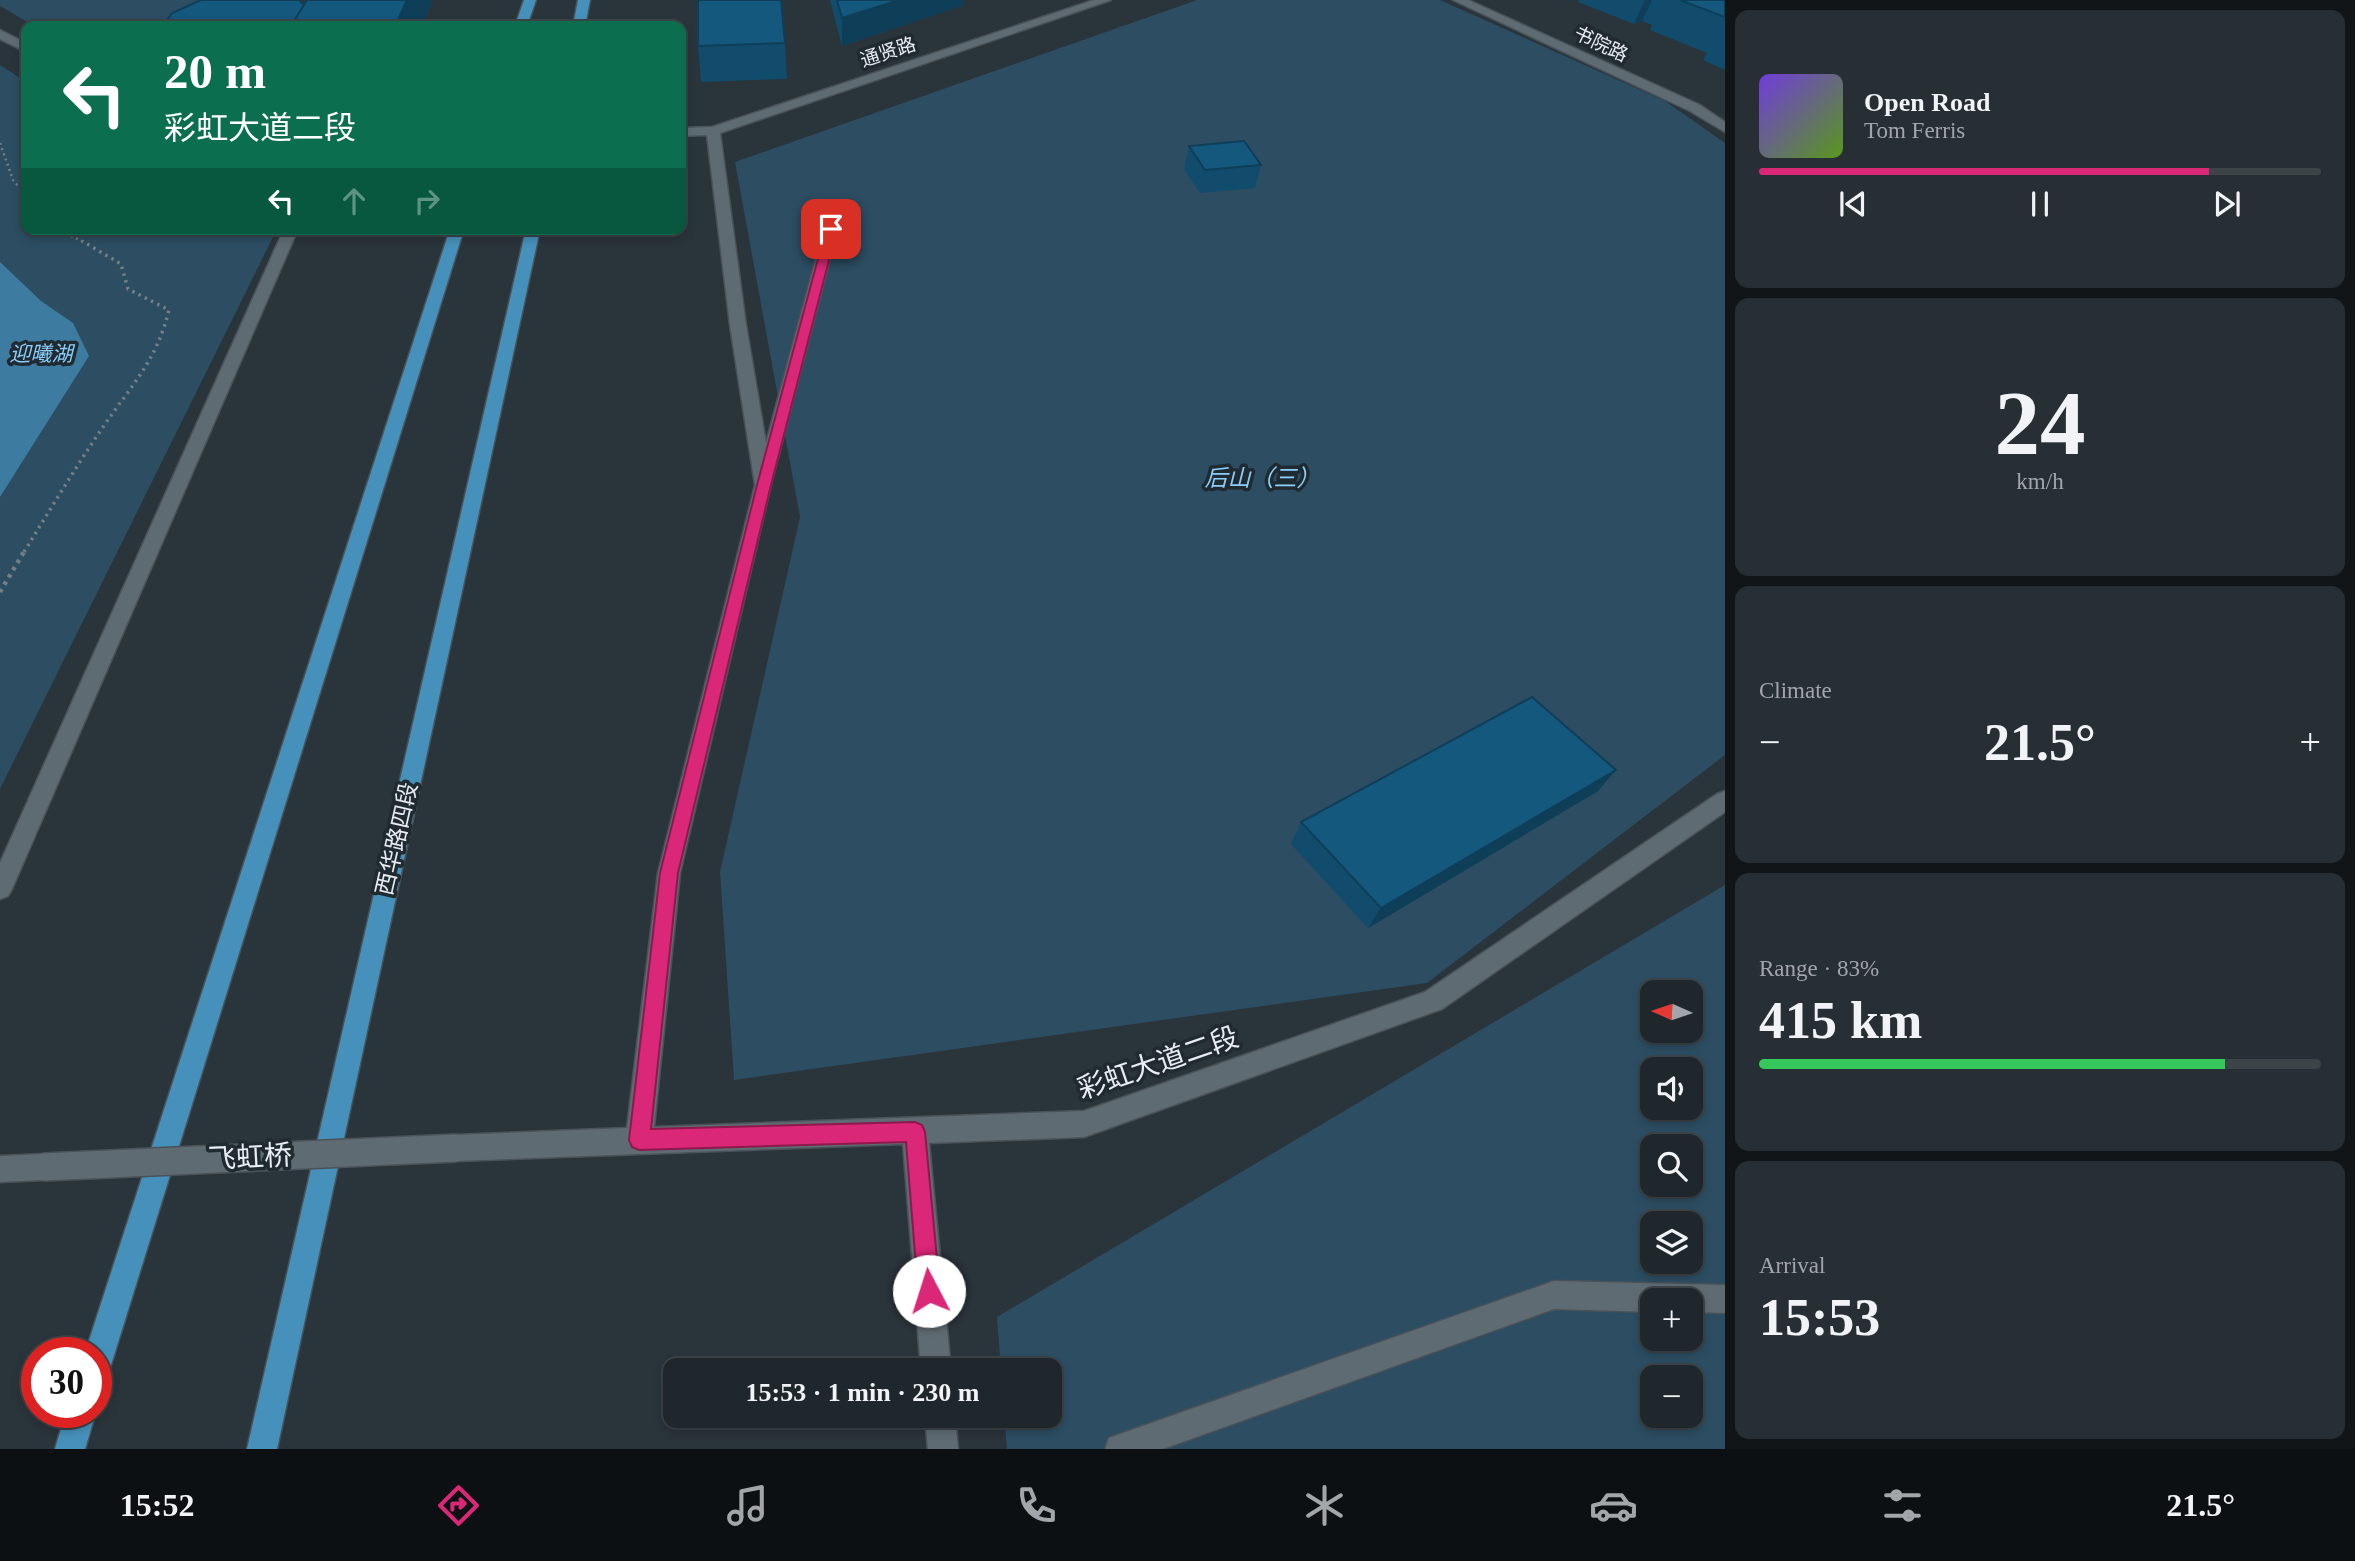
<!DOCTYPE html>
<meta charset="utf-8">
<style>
body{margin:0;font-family:"Times New Roman","Noto Sans SC",serif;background:#282f34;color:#f1f3f6;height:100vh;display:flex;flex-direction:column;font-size:26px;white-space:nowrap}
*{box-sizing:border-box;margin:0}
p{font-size:23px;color:#a2a5a9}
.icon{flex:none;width:38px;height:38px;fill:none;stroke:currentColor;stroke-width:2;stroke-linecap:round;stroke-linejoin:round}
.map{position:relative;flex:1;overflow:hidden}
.side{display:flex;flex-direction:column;gap:10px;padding:10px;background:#121518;width:630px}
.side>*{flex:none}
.guide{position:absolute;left:21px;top:21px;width:665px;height:214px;border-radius:14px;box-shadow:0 4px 10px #0003,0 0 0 2px #3d4448;background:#0b6e4f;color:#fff;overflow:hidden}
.needle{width:46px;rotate:273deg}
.buttons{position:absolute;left:1640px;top:980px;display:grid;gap:14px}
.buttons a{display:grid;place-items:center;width:63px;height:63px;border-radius:14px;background:#20272c;box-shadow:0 4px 10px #0003,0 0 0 2px #3d4448;font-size:35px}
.speed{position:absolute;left:21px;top:1337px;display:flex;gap:14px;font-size:35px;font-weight:700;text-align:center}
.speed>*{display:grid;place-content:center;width:91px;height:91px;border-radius:50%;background:#20272c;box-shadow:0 4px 10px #0003,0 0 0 2px #3d4448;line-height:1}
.speed .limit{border:10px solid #d22;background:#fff;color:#111}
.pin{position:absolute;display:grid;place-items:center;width:60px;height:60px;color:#fff;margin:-30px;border-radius:14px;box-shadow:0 4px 10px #0006}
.me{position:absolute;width:77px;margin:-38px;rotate:355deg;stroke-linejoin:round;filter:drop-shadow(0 0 5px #0008)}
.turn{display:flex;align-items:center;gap:24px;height:147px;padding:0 28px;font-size:32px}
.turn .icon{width:91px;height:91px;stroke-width:2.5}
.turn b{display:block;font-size:49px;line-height:60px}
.lanes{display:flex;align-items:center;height:66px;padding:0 28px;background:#0003;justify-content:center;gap:35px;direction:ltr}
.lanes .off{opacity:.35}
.big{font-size:52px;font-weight:700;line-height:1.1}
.side .card{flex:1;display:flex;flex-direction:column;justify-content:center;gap:10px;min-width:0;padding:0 24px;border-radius:14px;background:#282f34}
.side .dial{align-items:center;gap:0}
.dial b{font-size:91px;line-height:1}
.song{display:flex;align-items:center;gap:21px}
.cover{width:84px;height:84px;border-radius:10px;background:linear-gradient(135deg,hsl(260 70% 55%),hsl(90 70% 35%))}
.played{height:7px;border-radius:4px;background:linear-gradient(90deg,#db2777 80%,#3d4448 80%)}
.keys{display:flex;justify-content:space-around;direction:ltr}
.heat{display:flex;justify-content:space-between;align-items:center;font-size:38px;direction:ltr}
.charge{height:10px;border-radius:5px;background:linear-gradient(90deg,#34c759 83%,#3d4448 0)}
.trip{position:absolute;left:663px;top:1358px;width:399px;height:70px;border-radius:14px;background:#20272c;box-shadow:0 4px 10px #0003,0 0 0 2px #3d4448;font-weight:700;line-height:70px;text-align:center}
.menu{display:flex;height:112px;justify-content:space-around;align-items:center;background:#0d1012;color:#a2a5a9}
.menu .icon{width:49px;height:49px}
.menu .on{color:#db2777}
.menu b{font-size:32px;color:#f1f3f6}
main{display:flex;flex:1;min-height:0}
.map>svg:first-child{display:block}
</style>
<main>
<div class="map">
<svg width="1725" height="1449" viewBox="0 0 1725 1449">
<rect width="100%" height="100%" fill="#2a343b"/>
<path fill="#2c4d62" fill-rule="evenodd" d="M0 0H247L179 16 162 26H34L0 6Z
M1197 0H1440L1665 101 1725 143V755L1427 983 734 1080 720 872 800 517 735 162Z
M0 65 26 82V229H277L0 789Z
M1725 885V1449H1007L1004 1416H1050V1370H1001L997 1317ZM1652 992H1690V1031H1652ZM1652 1069H1690V1108H1652ZM1652 1146H1690V1185H1652ZM1652 1223H1690V1262H1652ZM1652 1300H1690V1339H1652ZM1652 1377H1690V1416H1652Z"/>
<path fill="#3d7ba1" d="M0 262 41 301 73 323 89 356 0 497Z"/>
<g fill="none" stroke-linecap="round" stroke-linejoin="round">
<g stroke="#495258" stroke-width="3">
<path id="minor" d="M1094 0H1111L720 133 746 325 766 443 824 229 831 225 838 229 772 480 680 873 654 1127 1084 1111 1425 992 1717 794 1725 791V812L1442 1009 1084 1137 929 1143 951 1370H921L903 1144 456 1161 447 1157 443 1148 447 1139 456 1135 627 1128 658 873 755 485 730 325 707 135 681 136V128L712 127Z
M1453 0H1468L1700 105 1725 122V132L1690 111Z
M0 30 26 43V52L0 39Z
M284 229H298L12 889 8 896 0 899V863Z
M44 1154 53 1158 57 1167 53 1176 44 1180 0 1182V1156Z
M1554 1281 1725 1285V1313L1690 1312V1300H1652V1312L1554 1309 1163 1449H1105L1109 1438 1120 1434Z
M925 1416H955L958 1449H928Z"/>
</g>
<g stroke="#495258" stroke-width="3">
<path id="major" d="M524 0H536L527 26H515Z
M578 0H590L585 26H573Z
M450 229H464L111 1365 106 1375 96 1380V1353H85Z
M526 229H540L277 1449H247Z
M66 1412H96L85 1449H55Z"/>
</g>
<path stroke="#757e84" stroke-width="2.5" stroke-dasharray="2 3.5" stroke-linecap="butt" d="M0 143 13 180 26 195
M56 229 86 243"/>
<path stroke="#757e84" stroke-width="3.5" stroke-dasharray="2.5 4.5" stroke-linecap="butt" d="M24 552C50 510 75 468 103 427 131 386 157 360 169 310L128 289 121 264 82 241"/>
<path stroke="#757e84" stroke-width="4.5" stroke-dasharray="3.5 5" stroke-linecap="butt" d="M0 592 25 550"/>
<use href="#minor" fill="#5f6b73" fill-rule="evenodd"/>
<use href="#major" fill="#4691bb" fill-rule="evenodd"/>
<g stroke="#495258" stroke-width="30" stroke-linecap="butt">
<path id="minor-bridge" d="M44 1167 456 1148"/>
</g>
<use href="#minor-bridge" stroke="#5f6b73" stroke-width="27"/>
</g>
<path fill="#124c6c" d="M433 0 421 26H163L304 5Z
M830 0H964V5L842 46Z
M1579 0H1725V70L1703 60 1707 53 1650 30 1652 25 1642 21 1634 24 1578 2Z
M785 43 787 79 701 82 698 46Z
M1189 146 1261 165 1255 188 1200 193 1184 169Z
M1598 791 1368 928 1291 844 1301 822Z"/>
<path fill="#0f3e58" d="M407 0H433L421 26H398L397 22Z
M899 0H964V5L842 46V18Z
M1645 0H1652L1642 21 1634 24Z
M1616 770 1598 791 1368 928 1381 908Z"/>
<path fill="#15587d" stroke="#0f3e58" stroke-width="2" d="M201 0H299L304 5 291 26H163L172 13Z
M307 0H407L397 22 344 23 342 26H291Z
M698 0H781L785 43 698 46Z
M837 0H899L842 18Z
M1680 0H1725V17Z
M1244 141 1261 165 1205 170 1189 146Z
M1532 697 1616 770 1381 908 1301 822Z"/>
<path fill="#db2777" stroke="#8e194d" stroke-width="2" d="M831 225 837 229 771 485 678 873 651 1129 915 1122 922 1125 925 1132 940 1291 937 1298 929 1302 922 1298 918 1291 906 1142 639 1150 632 1147 629 1140 660 873 757 485 826 229Z"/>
<g text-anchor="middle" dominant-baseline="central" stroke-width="7" stroke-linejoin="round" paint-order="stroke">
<g font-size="19" fill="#e7edf2" stroke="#202a31">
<text transform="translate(1601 44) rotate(25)">书院路</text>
<text transform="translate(888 52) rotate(-18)">通贤路</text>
</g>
<g font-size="21" font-style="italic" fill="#8acffc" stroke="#202a31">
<text x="41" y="354">迎曦湖</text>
</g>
<g font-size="23" font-style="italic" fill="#8acefb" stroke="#202a31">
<text x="1262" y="478">后山（三）</text>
</g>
<g font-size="23" fill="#e7edf2" stroke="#202a31">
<text transform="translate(397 839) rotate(-77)">西华路四段</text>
</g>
<g font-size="28" fill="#e7edf2" stroke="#202a31">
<text transform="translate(1158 1063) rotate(-19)">彩虹大道二段</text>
<text transform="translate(250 1157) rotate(-3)">飞虹桥</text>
</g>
</g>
</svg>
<div class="buttons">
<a><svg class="needle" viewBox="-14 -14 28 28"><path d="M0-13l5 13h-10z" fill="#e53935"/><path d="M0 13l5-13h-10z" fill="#a2a5a9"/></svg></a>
<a><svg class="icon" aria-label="sound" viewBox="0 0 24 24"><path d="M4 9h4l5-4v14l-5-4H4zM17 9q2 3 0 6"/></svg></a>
<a><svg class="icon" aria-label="search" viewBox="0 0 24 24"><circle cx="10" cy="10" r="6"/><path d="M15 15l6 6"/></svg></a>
<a><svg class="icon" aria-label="layers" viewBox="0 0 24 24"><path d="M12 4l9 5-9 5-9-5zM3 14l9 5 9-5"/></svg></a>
<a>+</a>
<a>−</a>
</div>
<div class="speed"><div class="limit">30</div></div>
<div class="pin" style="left:831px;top:229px;background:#d93025"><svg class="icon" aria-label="arrive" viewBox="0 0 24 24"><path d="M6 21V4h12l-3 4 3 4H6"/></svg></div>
<svg class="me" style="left:929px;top:1291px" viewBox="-20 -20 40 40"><circle r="19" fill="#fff"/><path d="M0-13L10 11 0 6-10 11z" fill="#db2777"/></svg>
<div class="trip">15:53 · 1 min · 230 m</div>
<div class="guide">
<div class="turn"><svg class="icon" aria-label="left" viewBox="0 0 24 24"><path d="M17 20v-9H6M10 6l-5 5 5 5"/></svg><div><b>20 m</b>彩虹大道二段</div></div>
<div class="lanes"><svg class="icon" aria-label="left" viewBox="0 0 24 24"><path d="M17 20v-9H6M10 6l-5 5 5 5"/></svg><svg class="icon off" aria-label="ahead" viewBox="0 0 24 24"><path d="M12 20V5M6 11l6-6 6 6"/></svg><svg class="icon off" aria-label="right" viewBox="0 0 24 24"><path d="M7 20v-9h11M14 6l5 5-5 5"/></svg></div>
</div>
</div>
<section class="side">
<div class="card">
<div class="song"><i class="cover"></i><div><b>Open Road</b><p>Tom Ferris</p></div></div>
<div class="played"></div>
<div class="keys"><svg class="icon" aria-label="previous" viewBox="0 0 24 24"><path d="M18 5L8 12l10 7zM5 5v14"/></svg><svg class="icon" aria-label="pause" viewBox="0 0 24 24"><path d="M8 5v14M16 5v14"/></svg><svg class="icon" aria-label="next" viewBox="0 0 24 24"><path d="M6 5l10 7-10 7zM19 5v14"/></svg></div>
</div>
<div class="card dial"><b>24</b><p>km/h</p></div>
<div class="card"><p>Climate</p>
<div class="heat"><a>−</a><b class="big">21.5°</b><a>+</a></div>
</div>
<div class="card"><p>Range · 83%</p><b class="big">415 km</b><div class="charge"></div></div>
<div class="card"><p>Arrival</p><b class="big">15:53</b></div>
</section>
</main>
<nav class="menu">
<b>15:52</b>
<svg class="icon on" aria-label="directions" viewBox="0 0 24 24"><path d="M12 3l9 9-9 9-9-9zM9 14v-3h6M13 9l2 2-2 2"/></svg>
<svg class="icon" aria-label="music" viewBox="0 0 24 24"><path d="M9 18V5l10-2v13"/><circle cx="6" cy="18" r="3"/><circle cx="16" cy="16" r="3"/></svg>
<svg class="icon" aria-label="phone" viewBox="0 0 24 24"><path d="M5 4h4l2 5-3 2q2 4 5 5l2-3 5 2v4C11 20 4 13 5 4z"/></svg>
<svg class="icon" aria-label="climate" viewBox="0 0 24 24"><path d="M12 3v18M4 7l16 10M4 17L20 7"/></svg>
<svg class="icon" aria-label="car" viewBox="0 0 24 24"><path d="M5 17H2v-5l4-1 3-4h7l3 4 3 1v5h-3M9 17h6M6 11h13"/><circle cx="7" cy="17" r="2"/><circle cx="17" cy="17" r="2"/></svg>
<svg class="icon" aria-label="filters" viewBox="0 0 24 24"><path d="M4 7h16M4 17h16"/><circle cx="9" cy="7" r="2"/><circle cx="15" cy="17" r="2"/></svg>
<b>21.5°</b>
</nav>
